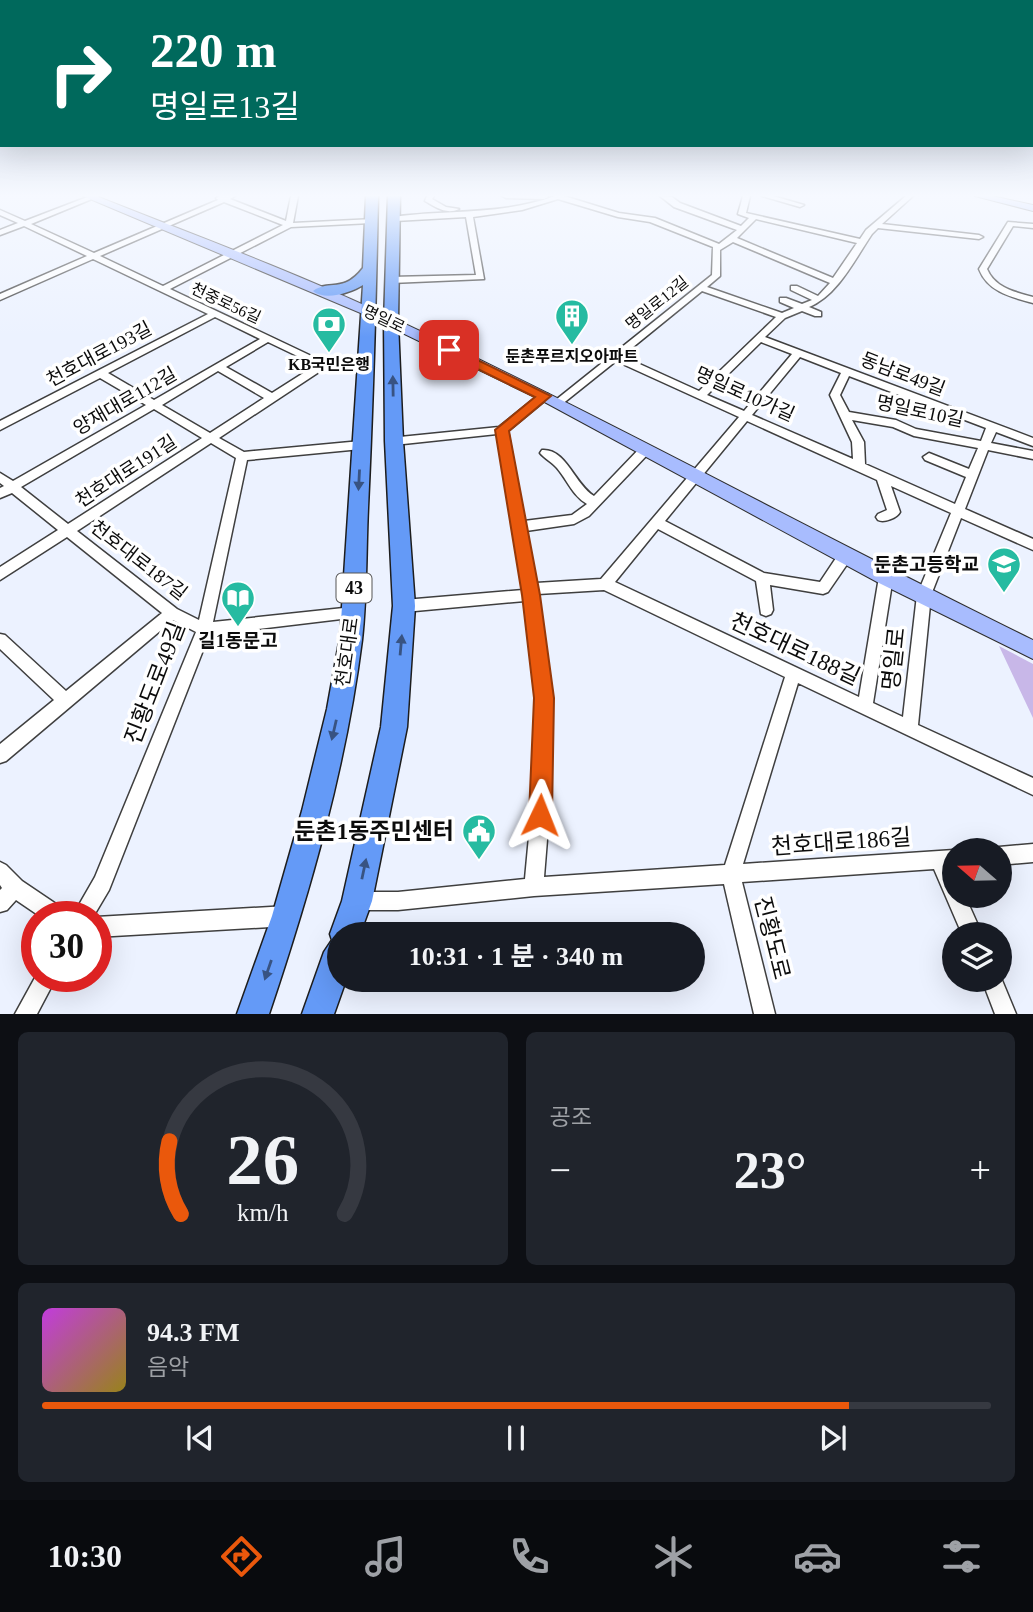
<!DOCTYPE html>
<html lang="ko">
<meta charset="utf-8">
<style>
body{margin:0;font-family:"Times New Roman","Noto Sans KR",serif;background:#20242c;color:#f1f3f6;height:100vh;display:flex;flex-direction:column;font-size:26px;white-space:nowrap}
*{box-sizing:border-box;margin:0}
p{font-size:23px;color:#9ea1a6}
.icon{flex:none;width:38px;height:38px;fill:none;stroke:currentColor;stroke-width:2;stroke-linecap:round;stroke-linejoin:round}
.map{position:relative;height:1014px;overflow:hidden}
.side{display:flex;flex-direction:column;gap:18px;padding:18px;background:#0d0f14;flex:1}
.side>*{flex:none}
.hud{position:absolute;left:0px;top:0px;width:1034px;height:147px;box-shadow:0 7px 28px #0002;background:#00695c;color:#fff;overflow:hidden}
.needle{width:46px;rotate:290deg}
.controls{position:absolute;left:942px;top:838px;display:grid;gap:14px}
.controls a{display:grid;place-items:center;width:70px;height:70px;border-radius:50%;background:#171b24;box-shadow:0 7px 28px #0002;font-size:35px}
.speed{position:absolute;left:21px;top:901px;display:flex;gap:14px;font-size:35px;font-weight:700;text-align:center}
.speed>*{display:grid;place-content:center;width:91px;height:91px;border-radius:50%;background:#171b24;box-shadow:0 7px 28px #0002;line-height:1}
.speed .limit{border:10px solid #d22;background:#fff;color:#111}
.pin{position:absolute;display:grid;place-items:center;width:60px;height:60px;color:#fff;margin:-30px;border-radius:14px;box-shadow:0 4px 10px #0006}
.me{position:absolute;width:77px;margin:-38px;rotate:2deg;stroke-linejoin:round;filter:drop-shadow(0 0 5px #0008)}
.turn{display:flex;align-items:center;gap:24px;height:147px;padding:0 35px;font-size:32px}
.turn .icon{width:91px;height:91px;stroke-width:2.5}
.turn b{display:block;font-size:49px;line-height:60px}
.big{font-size:52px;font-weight:700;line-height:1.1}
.side .card{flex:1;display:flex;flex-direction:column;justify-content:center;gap:10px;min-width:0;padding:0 24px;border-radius:10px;background:#20242c}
.side .dial{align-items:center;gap:0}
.dial svg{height:182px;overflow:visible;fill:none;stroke:#363941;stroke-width:7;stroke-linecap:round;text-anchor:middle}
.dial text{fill:#f1f3f6;stroke:none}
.song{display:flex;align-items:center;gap:21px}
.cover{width:84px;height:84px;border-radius:10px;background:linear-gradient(135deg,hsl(290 70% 55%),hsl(50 70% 35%))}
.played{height:7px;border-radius:4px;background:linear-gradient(90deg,#ea580c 85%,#363941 85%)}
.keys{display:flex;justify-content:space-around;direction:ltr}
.heat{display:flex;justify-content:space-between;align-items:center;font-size:38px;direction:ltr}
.side .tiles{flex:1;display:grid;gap:18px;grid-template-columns:1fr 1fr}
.card:last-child{grid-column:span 2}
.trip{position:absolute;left:327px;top:922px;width:378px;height:70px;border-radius:35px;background:#171b24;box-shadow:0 7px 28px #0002;font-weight:700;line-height:70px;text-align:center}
.menu{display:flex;height:112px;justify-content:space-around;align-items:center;background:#090b0e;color:#9ea1a6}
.menu .icon{width:49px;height:49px}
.menu .current{color:#ea580c}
.menu b{font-size:32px;color:#f1f3f6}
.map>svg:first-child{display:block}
</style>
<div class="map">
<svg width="1033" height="1014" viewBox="0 0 1033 1014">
<rect width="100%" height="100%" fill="#ecf2ff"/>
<path fill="#c8b7e8" d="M999 646 1033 664V718Z"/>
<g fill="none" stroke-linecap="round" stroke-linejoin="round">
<g stroke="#3f3f3f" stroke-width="3">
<path id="street" d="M90 196H99L31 224 94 253 218 200 216 198 220 196H235L230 199 286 221 291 196H298L293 223 374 219 375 221 371 223 291 227 170 289 324 362 367 360 372 363 367 366 325 368 219 438 244 452 361 441 367 445 361 449 247 460 213 622 353 607 358 609 360 613 358 617 209 635 109 890 93 917H72L95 877 196 632 173 620 6 761 0 763V744L54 700 0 649V634L5 635 66 691 162 613 67 537 0 580V567L58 530 12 493 0 498V488L4 486 0 483V473L13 481 146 405 100 378 0 430V421L208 314 93 259 0 300V294L87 256 24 226 0 235V230L18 223 0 215V210L25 221ZM224 202 283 225 163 286 100 256ZM215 317 260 339 154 400 108 373ZM268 342 316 365 272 393 226 367ZM218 371 264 398 210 433 162 405ZM154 409 202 438 68 524 21 487ZM211 443 236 458 199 620 177 609 77 531Z
M427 196H434L432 199 446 207 459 209C446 215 436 207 425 201Z
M502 196H547L548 197 544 199 506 198Z
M555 196H564L619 213 655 218 719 244 737 230 674 207 660 196 672 197 680 203 741 226 749 218 738 214 743 196H750L746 213 860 239 866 230 906 196H913L882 224 979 235 983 237 979 239 878 228 872 234C855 259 838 295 809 307L821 312V316H815L802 311 785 318 765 337 1033 438V446L996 432 991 443 1033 451V459L988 450 965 509 1033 539V550L961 518 931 595 918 725 1033 778V795L798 683 743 864 954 850V868H952L954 896H965L982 934H962L934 869 742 882 775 1014H754L724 884 534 896 398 910H358L351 908 349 901 351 894 358 892H398L525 879 531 815 536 698 525 601 404 612 399 610 397 606 399 602 404 600 523 590 497 434 394 445 390 444 388 441 390 438 499 427 540 394H548V398L508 431 524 521 572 515 587 504C572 495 568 481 557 468 552 462 545 459 540 453L542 450C566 448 575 485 594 496L641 447H649L651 450 649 453 589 516 574 524 526 531 536 583 601 579 739 417 616 361 561 405H553L552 403 712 275 713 247 650 222 618 217 558 199 522 210 473 217 484 279 391 283 387 280 391 277 476 275 466 217 395 221 391 219 392 217C450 209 499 216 555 196ZM756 219 857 243 833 278 737 238ZM733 242 830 283 818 296 797 286H791V290L812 300 802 304 786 298H780V302L794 308 782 313 707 287 720 276V250ZM702 291 776 317 699 391 622 356ZM761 342 792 354 744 411 707 395ZM800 357 841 373 830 395 852 442 853 459 752 415ZM849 376 986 428 981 441 916 429 896 420 849 412 840 395ZM852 420 893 427 914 436 978 448 969 469 929 453 923 457 925 460 966 477 955 504 865 464 864 442ZM747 421 877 480 887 510 878 514 876 517 878 520C884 523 897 518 900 512L891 486 951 513 917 595 903 717 873 703 893 577 891 573 886 571 881 573 879 577 859 697 615 582 658 529 756 581 761 614 766 616 771 614 773 610 770 585 823 594 828 592 850 560 852 556 850 552 845 551 840 552 820 582 764 573 665 521ZM604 590 785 677 725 865 544 877 549 815 552 698 538 594Z
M762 196H773L804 205 800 207Z
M1008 222 1033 224V228L1013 226 987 269C995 288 1015 292 1033 297V303C1011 297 988 292 979 269Z
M1033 844V862L999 865V850H992L999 847Z
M0 862 6 865 22 881 65 910 68 917H41L16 900 7 910 0 912V890L2 888 0 885Z
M287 906 294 909 297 916 294 923 287 926 96 937V917Z
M999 973 1016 1014H995L982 980H999Z
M37 974V976H57L37 1014H15Z"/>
</g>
<g stroke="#2e2e2e" stroke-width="2">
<path id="secondary" d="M83 196H96C189 233 284 268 375 310 598 413 812 532 1033 640V659L879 583 539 399 363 314Z
M975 196H992L1033 205V211Z"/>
</g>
<g stroke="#1d1d1d" stroke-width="3">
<path id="primary" d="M366 196H378C376 300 373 404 368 508 366 551 367 596 362 640 346 767 310 892 269 1014H237L272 916 302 811 327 709 340 637 363 285C350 293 325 301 313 291 329 279 343 294 363 268Z
M388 196H400L398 322 403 441 415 606 407 727 372 901 360 934H340V980H346L334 1014H302L324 952 332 940 330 934 342 901 381 727 393 606 385 441 384 322Z"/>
</g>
<use href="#street" fill="#fff" fill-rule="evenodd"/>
<use href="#secondary" fill="#a8bcfe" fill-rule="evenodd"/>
<use href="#primary" fill="#649af7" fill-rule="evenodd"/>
</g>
<defs><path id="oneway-solid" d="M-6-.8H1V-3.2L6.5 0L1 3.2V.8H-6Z" transform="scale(1.75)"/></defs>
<g fill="#385382">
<use href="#oneway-solid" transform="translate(393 386) rotate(-91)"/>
<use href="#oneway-solid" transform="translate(359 480) rotate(93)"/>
<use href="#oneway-solid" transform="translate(401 645) rotate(-85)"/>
<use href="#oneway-solid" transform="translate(334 730) rotate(103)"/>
<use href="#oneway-solid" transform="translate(364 869) rotate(-78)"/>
<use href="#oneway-solid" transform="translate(268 970) rotate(109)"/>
</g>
<linearGradient id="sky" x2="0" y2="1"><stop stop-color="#adbad2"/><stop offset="0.58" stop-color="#f6f9ff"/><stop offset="1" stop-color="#f6f9ff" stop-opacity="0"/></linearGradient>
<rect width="1033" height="337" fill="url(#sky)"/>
<path fill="#ea580c" stroke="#983908" stroke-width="2" d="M449 346 551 396 509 431 540 595 554 698 552 815 548 823 540 827 532 823 529 815 534 698 522 595 495 430 535 397 445 353V348Z"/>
<defs>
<g id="building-pin" transform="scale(1.75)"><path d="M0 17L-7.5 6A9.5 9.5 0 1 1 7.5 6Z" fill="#26bba1" stroke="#fff"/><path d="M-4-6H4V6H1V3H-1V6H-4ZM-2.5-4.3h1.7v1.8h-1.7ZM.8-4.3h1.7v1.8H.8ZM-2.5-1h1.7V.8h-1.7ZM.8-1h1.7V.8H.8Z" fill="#fff"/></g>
<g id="bank-pin" transform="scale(1.75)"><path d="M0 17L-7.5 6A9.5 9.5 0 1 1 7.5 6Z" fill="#26bba1" stroke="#fff"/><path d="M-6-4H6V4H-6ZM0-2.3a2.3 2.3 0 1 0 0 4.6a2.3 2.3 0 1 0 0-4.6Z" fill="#fff"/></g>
<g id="school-pin" transform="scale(1.75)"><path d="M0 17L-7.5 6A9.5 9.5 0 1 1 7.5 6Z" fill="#26bba1" stroke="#fff"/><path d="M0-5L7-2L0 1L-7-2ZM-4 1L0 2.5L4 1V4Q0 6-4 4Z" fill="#fff"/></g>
<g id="library-pin" transform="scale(1.75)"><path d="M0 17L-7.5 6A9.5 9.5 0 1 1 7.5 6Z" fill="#26bba1" stroke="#fff"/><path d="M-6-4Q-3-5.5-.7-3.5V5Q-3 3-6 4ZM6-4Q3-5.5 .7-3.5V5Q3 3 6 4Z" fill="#fff"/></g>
<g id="civic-pin" transform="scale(1.75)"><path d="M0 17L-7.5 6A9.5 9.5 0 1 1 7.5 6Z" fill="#26bba1" stroke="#fff"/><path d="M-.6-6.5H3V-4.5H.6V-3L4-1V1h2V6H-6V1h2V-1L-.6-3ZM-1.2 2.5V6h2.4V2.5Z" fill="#fff"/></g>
</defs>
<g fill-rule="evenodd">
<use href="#building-pin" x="572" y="316"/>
<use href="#bank-pin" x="329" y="324"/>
<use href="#school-pin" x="1004" y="564"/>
<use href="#library-pin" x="238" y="598"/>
<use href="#civic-pin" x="479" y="831"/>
</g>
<g text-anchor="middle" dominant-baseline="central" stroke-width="7" stroke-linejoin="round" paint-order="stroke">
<g font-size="16" fill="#0c0c0c" stroke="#fff">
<text transform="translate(226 303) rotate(25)">천중로56길</text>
<text transform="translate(657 303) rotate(-39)">명일로12길</text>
<text transform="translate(384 319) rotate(25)">명일로</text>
</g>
<g font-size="16" font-weight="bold" fill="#0c0c0c" stroke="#fff">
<text x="572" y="356">둔촌푸르지오아파트</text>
<text x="329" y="364">KB국민은행</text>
</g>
<rect fill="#fff" stroke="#555" stroke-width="2" x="336.5" y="573.5" width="35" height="29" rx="5"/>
<g font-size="18" font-weight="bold" fill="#0c0c0c">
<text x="354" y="588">43</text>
</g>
<g font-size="19" fill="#0c0c0c" stroke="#fff">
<text transform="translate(99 354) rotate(-28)">천호대로193길</text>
<text transform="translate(903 374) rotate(21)">동남로49길</text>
<text transform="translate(745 394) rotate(24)">명일로10가길</text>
<text transform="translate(125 401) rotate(-30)">양재대로112길</text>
<text transform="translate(920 411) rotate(12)">명일로10길</text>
<text transform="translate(126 471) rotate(-33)">천호대로191길</text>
<text transform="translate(139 560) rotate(38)">천호대로187길</text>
<text transform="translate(347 652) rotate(-82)">천호대로</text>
</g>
<g font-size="19" font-weight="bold" fill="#0c0c0c" stroke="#fff" text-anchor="end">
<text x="979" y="564">둔촌고등학교</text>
<text x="238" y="640" text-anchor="middle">길1동문고</text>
</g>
<g font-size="23" fill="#0c0c0c" stroke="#fff">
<text transform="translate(795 649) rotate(25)">천호대로188길</text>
<text transform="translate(894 659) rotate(-84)">명일로</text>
<text transform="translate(155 683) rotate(-69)">진황도로49길</text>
<text transform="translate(841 842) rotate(-4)">천호대로186길</text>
<text transform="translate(772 938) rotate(76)">진황도로</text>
</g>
<g font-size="23" font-weight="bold" fill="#0c0c0c" stroke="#fff" text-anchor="end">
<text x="454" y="831">둔촌1동주민센터</text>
</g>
</g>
</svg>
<div class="controls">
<a><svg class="needle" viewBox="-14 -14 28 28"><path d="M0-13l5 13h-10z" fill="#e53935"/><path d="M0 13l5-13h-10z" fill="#9ea1a6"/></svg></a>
<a><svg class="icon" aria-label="layers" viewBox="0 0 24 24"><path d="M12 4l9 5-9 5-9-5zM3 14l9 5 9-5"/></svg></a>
</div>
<div class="speed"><div class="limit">30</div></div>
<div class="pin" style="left:449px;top:350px;background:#d93025"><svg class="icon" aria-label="arrive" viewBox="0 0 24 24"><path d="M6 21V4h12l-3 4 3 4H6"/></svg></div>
<svg class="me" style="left:540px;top:815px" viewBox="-20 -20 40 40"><path d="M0-17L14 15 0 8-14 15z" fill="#ea580c" stroke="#fff" stroke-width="4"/></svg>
<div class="trip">10:31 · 1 분 · 340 m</div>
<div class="hud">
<div class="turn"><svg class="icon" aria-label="right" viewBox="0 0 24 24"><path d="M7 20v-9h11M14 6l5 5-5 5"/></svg><div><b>220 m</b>명일로13길</div></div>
</div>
</div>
<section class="side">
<div class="tiles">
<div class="card dial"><svg viewBox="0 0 100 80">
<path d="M14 69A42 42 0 1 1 86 69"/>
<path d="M14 69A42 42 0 0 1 9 37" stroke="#ea580c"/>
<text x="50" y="56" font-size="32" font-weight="700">26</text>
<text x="50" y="72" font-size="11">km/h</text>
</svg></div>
<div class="card"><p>공조</p>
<div class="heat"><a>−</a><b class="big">23°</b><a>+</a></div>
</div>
<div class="card">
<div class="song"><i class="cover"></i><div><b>94.3 FM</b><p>음악</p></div></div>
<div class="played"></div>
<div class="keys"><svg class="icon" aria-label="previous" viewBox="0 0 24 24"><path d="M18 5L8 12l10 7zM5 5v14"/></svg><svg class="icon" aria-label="pause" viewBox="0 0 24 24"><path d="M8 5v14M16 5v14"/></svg><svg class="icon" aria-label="next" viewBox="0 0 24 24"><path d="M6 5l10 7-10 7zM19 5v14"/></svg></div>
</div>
</div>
</section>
<nav class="menu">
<b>10:30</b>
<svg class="icon current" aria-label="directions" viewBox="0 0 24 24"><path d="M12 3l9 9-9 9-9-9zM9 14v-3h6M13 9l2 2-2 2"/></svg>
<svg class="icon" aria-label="music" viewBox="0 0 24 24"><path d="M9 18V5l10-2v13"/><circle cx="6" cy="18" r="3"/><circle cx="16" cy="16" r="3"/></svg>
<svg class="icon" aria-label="phone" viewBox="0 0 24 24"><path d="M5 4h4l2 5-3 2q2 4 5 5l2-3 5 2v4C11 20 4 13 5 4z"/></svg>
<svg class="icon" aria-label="climate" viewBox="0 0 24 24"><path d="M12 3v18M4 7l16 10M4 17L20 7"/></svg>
<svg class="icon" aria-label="car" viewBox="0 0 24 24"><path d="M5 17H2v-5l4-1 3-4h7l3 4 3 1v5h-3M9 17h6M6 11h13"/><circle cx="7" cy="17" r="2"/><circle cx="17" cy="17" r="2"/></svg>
<svg class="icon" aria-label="filters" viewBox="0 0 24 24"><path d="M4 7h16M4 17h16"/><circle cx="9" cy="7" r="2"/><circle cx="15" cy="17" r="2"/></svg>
</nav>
